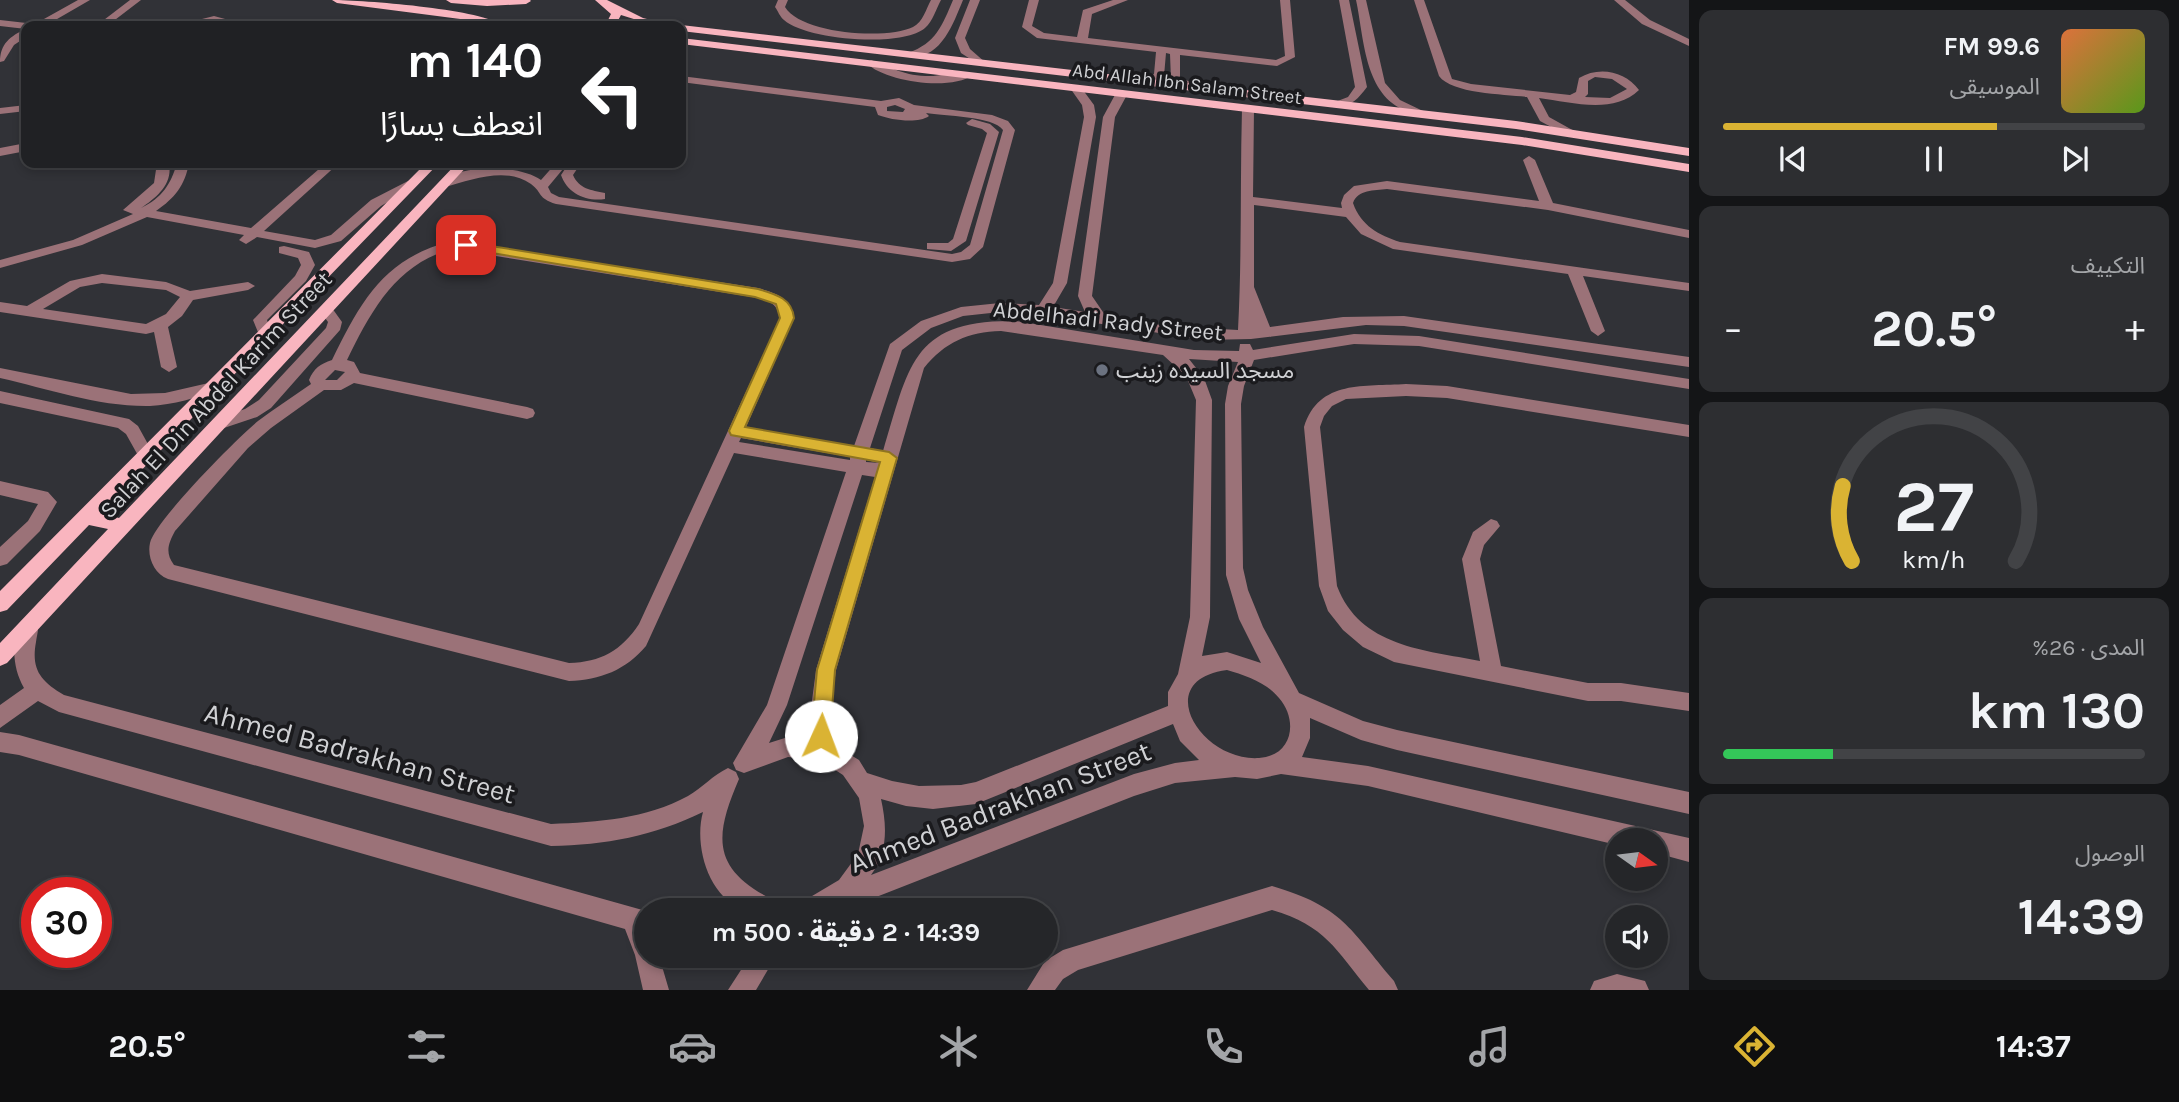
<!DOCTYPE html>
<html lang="ar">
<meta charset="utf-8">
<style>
body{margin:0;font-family:Karla,"Noto Sans Arabic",sans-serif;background:#2d2e31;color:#f1f3f6;direction:rtl;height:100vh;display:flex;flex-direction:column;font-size:26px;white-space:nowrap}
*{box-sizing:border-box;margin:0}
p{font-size:23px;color:#a3a5a8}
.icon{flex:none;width:38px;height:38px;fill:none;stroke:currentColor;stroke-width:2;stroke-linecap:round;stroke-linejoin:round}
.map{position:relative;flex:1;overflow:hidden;direction:ltr}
.drawer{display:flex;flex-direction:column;gap:10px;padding:10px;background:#141517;width:490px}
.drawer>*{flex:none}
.banner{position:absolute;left:21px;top:21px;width:665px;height:147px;border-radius:14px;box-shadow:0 4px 10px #0003,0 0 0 2px #424346;direction:rtl;background:#202124;color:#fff;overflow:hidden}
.needle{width:46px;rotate:104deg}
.controls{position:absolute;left:1605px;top:828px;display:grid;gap:14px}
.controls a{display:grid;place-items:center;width:63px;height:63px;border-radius:50%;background:#252629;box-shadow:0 4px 10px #0003,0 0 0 2px #424346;font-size:35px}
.speed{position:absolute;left:21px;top:877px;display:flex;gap:14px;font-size:35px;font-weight:700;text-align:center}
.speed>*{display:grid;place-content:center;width:91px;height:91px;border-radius:50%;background:#252629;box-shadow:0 4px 10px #0003,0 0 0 2px #424346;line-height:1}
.speed .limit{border:10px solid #d22;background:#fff;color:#111}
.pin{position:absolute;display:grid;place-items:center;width:60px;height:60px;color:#fff;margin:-30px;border-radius:14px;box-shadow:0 4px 10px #0006}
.me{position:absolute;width:77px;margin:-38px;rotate:2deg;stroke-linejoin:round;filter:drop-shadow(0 0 5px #0008)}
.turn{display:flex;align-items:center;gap:24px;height:147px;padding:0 28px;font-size:32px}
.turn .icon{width:91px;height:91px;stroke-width:2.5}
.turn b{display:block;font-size:49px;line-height:60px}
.big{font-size:52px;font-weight:700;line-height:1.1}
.drawer .widget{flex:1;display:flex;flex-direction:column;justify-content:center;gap:10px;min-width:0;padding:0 24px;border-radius:14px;background:#2d2e31}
.drawer .dial{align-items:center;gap:0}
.dial svg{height:182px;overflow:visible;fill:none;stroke:#424346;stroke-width:7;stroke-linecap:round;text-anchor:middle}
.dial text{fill:#f1f3f6;stroke:none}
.song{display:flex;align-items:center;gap:21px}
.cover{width:84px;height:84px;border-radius:10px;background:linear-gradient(135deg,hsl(20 70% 55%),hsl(90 70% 35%))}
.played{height:7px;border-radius:4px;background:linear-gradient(90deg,#dab333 65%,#424346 65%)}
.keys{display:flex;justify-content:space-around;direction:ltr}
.heat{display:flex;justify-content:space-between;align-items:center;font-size:38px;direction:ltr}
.charge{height:10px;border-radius:5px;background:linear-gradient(90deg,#34c759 26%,#424346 0)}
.trip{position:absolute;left:634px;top:898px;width:424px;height:70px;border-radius:35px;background:#252629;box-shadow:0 4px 10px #0003,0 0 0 2px #424346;font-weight:700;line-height:70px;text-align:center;direction:rtl}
.menu{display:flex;height:112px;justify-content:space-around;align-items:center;background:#0f0f10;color:#a3a5a8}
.menu .icon{width:49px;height:49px}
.menu .active{color:#dab333}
.menu b{font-size:32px;color:#f1f3f6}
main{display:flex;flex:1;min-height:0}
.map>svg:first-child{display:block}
</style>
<main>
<section class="drawer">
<div class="widget">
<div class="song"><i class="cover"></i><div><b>99.6 FM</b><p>الموسيقى</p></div></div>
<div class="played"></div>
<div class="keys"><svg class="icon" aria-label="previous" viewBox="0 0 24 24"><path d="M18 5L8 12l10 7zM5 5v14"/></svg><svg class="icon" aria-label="pause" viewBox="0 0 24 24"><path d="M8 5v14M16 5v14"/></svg><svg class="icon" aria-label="next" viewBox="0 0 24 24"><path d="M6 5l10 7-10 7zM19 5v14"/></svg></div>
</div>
<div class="widget"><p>التكييف</p>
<div class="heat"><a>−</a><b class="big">20.5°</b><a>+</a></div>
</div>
<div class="widget dial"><svg viewBox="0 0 100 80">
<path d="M14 69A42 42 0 1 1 86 69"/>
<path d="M14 69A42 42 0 0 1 10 36" stroke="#dab333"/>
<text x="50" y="56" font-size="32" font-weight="700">27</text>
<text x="50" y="72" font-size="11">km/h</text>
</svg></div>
<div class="widget"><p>المدى · 26%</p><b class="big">130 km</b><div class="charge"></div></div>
<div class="widget"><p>الوصول</p><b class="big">14:39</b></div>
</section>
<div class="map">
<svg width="1689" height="990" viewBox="0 0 1689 990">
<rect width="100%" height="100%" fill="#313237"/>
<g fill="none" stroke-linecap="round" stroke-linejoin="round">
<path fill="#9b7278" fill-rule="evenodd" d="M78 0H90L45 26H26V29L0 26V20L35 24Z
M130 0H141L107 26H96Z
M778 0H788L785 7C801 34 887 40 913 27 923 22 926 9 931 0H941C936 9 933 21 925 28 902 48 806 40 784 20 780 17 778 11 775 7Z
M953 0H963C953 24 941 60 908 57V53C936 43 942 26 953 0Z
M970 0H980L965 38 970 49 986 63 981 66 961 53 955 38Z
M1029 0H1039L1032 26 1044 33 1077 37 1083 10 1113 0H1128L1092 14 1088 38 1276 60 1285 56 1280 0H1290L1295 57 1277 66 1180 55V77L1196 85V89H1188L1171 80 1170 54 1166 53 1164 76 1146 85 1140 82 1154 74 1156 52 1037 38 1022 27Z
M1339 0H1349L1367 87C1358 99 1350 108 1335 106V102L1348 97 1355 87Z
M1356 0H1366L1385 83 1400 100 1423 111V115C1415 116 1409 113 1402 109 1364 91 1364 37 1356 0Z
M1414 0H1424L1452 79 1471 84 1570 95 1576 92 1579 78C1599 66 1625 71 1639 90 1613 115 1571 102 1539 98L1549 117 1576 132 1566 135 1540 121 1527 97C1504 94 1452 94 1439 76ZM1595 77 1612 79 1627 89 1610 98 1585 97 1588 94V81Z
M1614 0H1625L1650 20 1689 39V46L1642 24Z
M214 16 251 26C239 27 228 23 215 22 202 22 188 27 174 26Z
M26 29V37L14 45 4 61 0 62C0 44 10 36 26 29Z
M871 60C893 68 904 76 930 76 942 76 964 68 973 75 950 91 886 82 866 63Z
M681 76 881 101 899 98 914 105 992 115 1008 121 1015 130 983 247 970 259 952 262 556 204C537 198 543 193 531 184 506 166 471 180 445 187L439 183C460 164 518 164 541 180L556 163H568L548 187 551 193 559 197 952 254 961 252 970 245 1003 130C993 116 944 116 926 113L929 116C918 124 891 120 878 115L875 107 681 82ZM895 105 905 109 903 112 887 111V107Z
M1076 85 1080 86 1094 105 1096 117 1067 283 1053 307 1085 312 1078 296 1103 117 1116 93 1122 90 1128 93 1115 117 1092 296 1105 315 1166 326 1238 330C1242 256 1240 182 1242 108L1248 105 1254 108 1253 197 1342 208 1341 203 1344 195 1354 186 1387 181 1539 201 1523 160 1529 156 1535 160 1553 203 1689 230V238L1548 210 1387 189C1374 191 1358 189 1353 203 1361 226 1379 235 1400 242L1689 283V291L1583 276 1605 331 1598 336 1591 331 1568 274 1393 249 1361 234 1346 217 1254 205V287L1270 327 1343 317 1404 316 1689 357V367L1404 326 1366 325 1251 339 1204 340 1044 315 1000 312 963 316 931 328 902 350 870 448 883 451C909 367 911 319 1016 321L1194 350 1239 351 1240 344H1250L1253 350 1354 334 1419 336 1689 379V389L1419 346 1354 344 1254 360 1244 386 1241 404 1243 568 1248 590 1263 627 1299 693 1363 721 1397 730 1689 792V814L1397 750 1361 740 1310 718V738L1302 757 1368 766 1689 838V862L1656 853V840H1617V845L1368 786 1281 774 1257 779 1235 777 1175 783 1134 796 843 910 837 907 833 910H798L802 902 839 880 858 854 864 826 859 798 843 775 820 760 788 757 744 773 736 770 733 763 767 705 846 472 734 453 646 646C626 670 600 680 569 681L168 579C154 574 147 557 150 543 155 521 237 438 258 421 275 408 294 396 311 384L309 380C314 368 320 364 332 360 361 301 384 258 452 241L758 288C776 293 791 298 794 318L746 427 854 446 890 344 921 321 961 307 1000 303 1039 305 1053 283 1084 117 1082 105 1070 88ZM452 249 758 298C770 301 778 305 780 318L639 624C621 651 601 662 569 663L174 565C165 553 168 544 175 531L248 448 271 428 324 390H341L354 383 527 419 533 417 535 413 533 409 527 407 360 373 354 362 347 360C371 311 396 264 452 249ZM1001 331 1163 355 1186 376 1196 400 1190 617 1178 674 1168 692V706L976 782 961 785 919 786 892 781 867 773 859 760 834 745 830 716 836 670 924 368C945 342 968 332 1001 331ZM1189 359 1238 362 1228 386 1225 404 1226 575 1239 619 1261 663 1227 652 1202 656 1210 617 1212 400 1204 378ZM335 370 345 372 337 380H325ZM741 438 850 457V460L739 442ZM866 460 880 463 866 462ZM862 475 875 477 816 670 810 716 812 739 788 737 769 743 787 705ZM1227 670C1245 675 1267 683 1279 698 1299 721 1292 756 1259 758 1201 762 1150 680 1227 670ZM1173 724 1180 741 1199 760 1175 763 1134 774 871 875C888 852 887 826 881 799L906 806 933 809 976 804Z
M26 105V111L0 114V108Z
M972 119 990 124 999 132 966 241 951 251 927 249V243H948L953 239 987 133 982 129 968 125 966 123Z
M26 143V151L0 156V148Z
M157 163H169C173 184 157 197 141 208 162 198 171 184 177 163H189C185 185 175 198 156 211L251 228 319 169 300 166 298 163H339L264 231 315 240 331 235 371 200 408 181 412 180 418 184 381 206 341 241 315 248 257 237 246 244 239 240 244 235 147 217 82 245 0 268V260L73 240 133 214 123 210 154 183Z
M569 163H581L573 175C579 189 591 190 605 193V199C586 202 567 193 561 175Z
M284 246 309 252 315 265 306 281 267 320 272 334 265 339 260 337 253 320 295 276 301 265 298 258 279 253V247Z
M102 274 166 282 190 291 248 282 255 286 248 290 193 300 182 316 168 327 177 367 169 372 161 367 154 332 146 334 0 312V302L27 306 70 281ZM102 283 166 290 180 297 166 314 146 324 43 309 80 287Z
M327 306 332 308 342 322 340 330 271 408 257 417 221 429 215 427 213 423 215 419 245 409 259 400 326 328 328 322 320 311Z
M0 368 131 394 165 393 213 382 221 387 219 391C197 397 173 405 150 406 99 407 49 389 0 378Z
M1406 384 1447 386 1689 425V437L1447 398 1406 396 1346 399 1332 406 1324 416 1320 427 1337 586C1360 647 1425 650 1480 661L1462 559 1473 532 1491 519 1497 521 1500 526 1484 545 1480 559 1501 666 1588 683H1621L1689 693V711L1621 701H1588L1394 662 1363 647 1343 630 1328 611 1319 586 1304 427C1319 379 1365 387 1406 384Z
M0 391 129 419 138 426 154 455 152 459H140L126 434 118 428 0 403Z
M0 481 48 492 57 502 40 531 7 564 0 566V547L28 521 38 504 0 495Z
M29 618 36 620C40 628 37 633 36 642 31 669 40 681 64 695L551 824C598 822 646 819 688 796 702 788 713 775 728 768L736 772 739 779C713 839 712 870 777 902L781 910C770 910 752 913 742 909 707 895 694 844 703 812 654 836 605 845 551 846L59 712 38 701 0 728V705L24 688C12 667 11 642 22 620Z
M0 732 19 735 646 911V956H659L669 990H643L635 955 625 929 19 755 0 752Z
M1272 886C1343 907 1349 928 1394 981L1398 990H1369C1335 949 1326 926 1272 910L1078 970 1063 979 1055 990H1027L1045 961 1063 950Z
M750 956H776L756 990H728Z
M1617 974 1645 981 1649 990H1590L1594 981Z"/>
<path fill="#f9b5bf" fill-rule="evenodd" d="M332 0C364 0 477 9 500 24L492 26 468 20 337 3Z
M446 0H530L531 1 526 4 487 6 451 3Z
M595 0H607L643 18 675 26H656L621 15 615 26H605L611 14Z
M681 25 1516 121 1689 148V156L1516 129 681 31V26H677Z
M681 38 1522 137 1689 164V172L1522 145 681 44Z
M426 163H439L100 513 119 518 457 163H470L7 663 0 666V643L108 529 89 525 7 610 0 612V591Z"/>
</g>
<path fill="#dab333" stroke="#8e7421" stroke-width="2" d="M466 242 758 289C775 294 792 298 794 318L745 427 889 452 897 458 835 670 830 736 827 743 821 745 814 743 811 736 817 670 880 462 731 435 729 431 780 318 776 304 755 297 462 248 460 245Z"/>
<circle fill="#6b7280" stroke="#1a1a1d" stroke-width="2.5" cx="1102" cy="370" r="7"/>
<g text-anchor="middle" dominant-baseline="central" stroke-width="7" stroke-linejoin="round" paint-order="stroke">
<g font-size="19" fill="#d0d1d4" stroke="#1a1a1d">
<text transform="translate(1187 84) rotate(7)">Abd Allah Ibn Salam Street</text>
</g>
<g font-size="23" fill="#d0d1d4" stroke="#1a1a1d">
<text transform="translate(1108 321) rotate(6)">Abdelhadi Rady Street</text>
<text transform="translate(216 395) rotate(-47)">Salah El Din Abdel Karim Street</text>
</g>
<g font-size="23" fill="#d0d1d4" stroke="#1a1a1d" text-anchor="start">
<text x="1116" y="370">مسجد السيده زينب</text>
</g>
<g font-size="28" fill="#d0d1d4" stroke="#1a1a1d">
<text transform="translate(360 753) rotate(15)">Ahmed Badrakhan Street</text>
<text transform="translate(1000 807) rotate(-21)">Ahmed Badrakhan Street</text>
</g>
</g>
</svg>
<div class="controls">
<a><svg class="needle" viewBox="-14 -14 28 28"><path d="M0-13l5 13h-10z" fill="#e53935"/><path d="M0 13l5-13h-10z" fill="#a3a5a8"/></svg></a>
<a><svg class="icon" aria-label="sound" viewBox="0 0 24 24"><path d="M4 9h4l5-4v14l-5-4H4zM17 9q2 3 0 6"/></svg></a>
</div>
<div class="speed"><div class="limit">30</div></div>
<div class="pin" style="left:466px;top:245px;background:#d93025"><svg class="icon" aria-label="arrive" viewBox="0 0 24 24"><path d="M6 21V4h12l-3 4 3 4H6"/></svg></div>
<svg class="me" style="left:821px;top:736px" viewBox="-20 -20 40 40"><circle r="19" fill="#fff"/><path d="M0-13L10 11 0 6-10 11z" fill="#dab333"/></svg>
<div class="trip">14:39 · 2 دقيقة · 500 m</div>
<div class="banner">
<div class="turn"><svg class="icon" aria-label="left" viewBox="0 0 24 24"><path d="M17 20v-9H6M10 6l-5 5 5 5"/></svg><div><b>140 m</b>انعطف يسارًا</div></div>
</div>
</div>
</main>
<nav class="menu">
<b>14:37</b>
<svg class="icon active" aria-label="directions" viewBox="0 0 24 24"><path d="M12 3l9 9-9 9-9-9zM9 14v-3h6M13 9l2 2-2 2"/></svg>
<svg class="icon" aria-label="music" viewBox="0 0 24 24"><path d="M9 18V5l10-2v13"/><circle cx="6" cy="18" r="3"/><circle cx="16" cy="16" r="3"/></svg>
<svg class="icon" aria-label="phone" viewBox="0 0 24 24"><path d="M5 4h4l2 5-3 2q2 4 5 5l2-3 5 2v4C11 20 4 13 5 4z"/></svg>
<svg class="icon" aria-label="climate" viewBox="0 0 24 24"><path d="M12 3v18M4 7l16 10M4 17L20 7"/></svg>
<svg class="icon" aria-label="car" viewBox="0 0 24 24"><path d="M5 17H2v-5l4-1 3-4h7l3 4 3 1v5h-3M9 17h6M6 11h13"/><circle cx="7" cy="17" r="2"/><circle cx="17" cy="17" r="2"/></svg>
<svg class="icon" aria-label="filters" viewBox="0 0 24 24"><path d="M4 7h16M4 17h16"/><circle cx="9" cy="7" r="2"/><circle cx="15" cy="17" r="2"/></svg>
<b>20.5°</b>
</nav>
